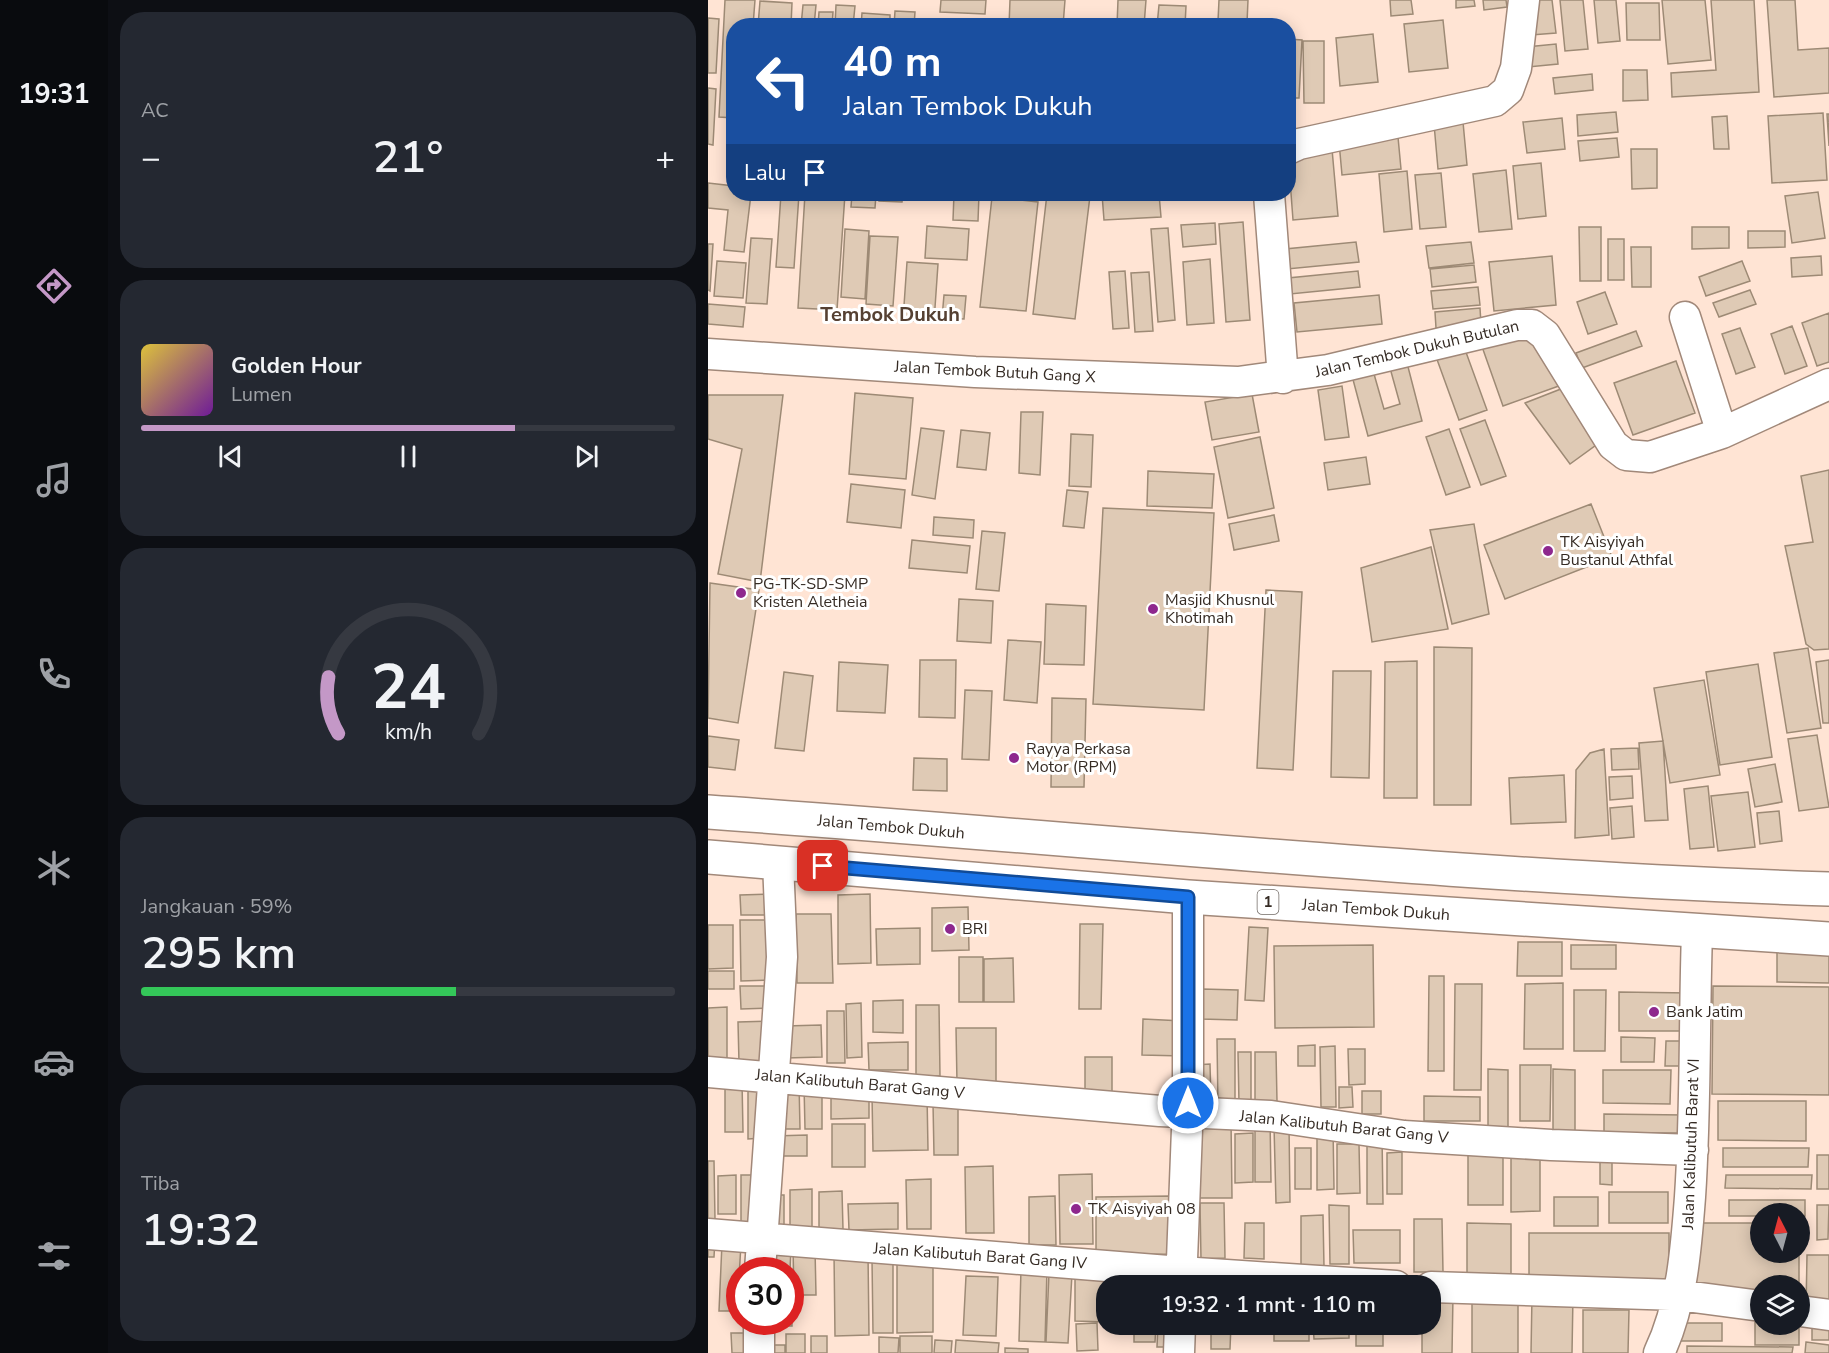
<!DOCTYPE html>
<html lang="id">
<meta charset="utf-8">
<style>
body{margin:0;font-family:"Nunito Sans",sans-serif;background:#242831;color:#f1f3f6;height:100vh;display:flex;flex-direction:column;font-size:22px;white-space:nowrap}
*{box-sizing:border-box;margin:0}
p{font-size:20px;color:#9ea1a6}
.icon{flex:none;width:33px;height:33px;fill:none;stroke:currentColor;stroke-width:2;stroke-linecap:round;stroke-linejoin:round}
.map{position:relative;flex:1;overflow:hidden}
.details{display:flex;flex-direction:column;gap:12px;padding:12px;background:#0d0f14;width:600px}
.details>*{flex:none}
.banner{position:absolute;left:18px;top:18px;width:570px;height:183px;border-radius:24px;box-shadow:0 3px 15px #0003;background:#1a4fa0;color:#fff;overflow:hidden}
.needle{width:39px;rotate:354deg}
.controls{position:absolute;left:1042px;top:1203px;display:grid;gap:12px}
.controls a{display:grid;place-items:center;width:60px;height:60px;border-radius:50%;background:#171b24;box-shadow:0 3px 15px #0003;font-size:30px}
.speed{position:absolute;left:18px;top:1257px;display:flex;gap:12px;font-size:30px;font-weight:700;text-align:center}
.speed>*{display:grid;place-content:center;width:78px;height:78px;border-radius:50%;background:#171b24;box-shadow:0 3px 15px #0003;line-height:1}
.speed .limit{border:9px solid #d22;background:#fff;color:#111}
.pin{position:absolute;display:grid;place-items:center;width:51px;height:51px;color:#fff;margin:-26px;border-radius:12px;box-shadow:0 3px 9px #0006}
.me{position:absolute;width:66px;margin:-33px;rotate:0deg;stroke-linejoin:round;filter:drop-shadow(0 0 4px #0008)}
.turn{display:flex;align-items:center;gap:21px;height:126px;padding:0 18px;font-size:27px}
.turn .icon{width:78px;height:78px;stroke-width:2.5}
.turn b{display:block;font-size:42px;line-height:51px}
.then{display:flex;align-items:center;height:57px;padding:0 18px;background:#0003;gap:12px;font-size:22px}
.big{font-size:45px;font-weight:600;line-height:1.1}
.details .tile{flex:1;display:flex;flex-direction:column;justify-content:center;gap:9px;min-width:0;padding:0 21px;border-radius:24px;background:#242831}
.details .dial{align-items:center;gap:0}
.dial svg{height:156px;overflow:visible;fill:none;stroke:#363941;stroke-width:7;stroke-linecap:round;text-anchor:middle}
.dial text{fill:#f1f3f6;stroke:none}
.song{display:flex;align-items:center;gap:18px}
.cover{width:72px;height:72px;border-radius:9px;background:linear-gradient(135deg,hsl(50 70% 55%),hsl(280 70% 35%))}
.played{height:6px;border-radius:3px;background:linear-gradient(90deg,#c498c7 70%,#363941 70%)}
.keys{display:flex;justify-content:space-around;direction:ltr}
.heat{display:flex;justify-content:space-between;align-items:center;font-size:33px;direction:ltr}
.charge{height:9px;border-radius:4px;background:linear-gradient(90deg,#34c759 59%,#363941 0)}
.trip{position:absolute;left:388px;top:1275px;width:345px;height:60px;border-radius:24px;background:#171b24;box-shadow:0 3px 15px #0003;font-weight:600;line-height:60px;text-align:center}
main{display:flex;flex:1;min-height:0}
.tabs{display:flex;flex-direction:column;width:108px;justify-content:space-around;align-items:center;background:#090b0e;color:#9ea1a6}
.tabs .icon{width:42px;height:42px}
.tabs .selected{color:#c498c7}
.tabs b{font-size:27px;color:#f1f3f6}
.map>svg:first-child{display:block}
</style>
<main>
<nav class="tabs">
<b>19:31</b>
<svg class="icon selected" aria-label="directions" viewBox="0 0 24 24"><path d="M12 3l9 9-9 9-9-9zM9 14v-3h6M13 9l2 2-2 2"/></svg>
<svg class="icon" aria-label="music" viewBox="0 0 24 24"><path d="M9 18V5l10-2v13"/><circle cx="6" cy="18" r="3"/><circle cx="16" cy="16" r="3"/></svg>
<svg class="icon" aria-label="phone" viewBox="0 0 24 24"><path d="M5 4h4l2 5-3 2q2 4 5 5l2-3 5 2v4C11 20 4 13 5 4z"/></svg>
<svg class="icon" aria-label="climate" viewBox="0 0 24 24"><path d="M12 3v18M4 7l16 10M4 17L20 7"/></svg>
<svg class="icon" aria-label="car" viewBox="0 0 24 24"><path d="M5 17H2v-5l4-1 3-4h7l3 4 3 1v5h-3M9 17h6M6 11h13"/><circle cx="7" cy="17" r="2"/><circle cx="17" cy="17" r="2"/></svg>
<svg class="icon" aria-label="filters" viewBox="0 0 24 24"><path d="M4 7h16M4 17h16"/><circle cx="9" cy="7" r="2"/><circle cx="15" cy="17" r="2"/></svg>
</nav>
<section class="details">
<div class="tile"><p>AC</p>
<div class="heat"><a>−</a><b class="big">21°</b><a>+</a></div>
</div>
<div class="tile">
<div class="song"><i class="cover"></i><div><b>Golden Hour</b><p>Lumen</p></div></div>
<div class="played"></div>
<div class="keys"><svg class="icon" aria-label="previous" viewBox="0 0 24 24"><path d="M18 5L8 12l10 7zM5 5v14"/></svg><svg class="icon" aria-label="pause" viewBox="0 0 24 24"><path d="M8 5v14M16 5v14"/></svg><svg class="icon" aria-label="next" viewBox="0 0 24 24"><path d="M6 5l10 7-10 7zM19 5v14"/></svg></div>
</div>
<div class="tile dial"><svg viewBox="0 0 100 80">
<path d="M14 69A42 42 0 1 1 86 69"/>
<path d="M14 69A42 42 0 0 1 9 40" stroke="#c498c7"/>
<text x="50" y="56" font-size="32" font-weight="700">24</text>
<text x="50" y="72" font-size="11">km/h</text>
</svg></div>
<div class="tile"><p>Jangkauan · 59%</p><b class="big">295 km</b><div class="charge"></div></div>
<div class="tile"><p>Tiba</p><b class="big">19:32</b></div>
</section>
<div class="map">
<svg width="1121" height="1353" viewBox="0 0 1121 1353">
<rect width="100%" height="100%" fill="#ffe4d4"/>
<path fill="#dfcab5" stroke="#9d8a75" stroke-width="1.5" d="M17 0H47L45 26H26V118L11 117Z
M233 0H278L277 14 232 12Z
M302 0H357L355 26H301Z
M410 0H438L436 26H409Z
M511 0H540L539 23 510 21Z
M682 0H703L705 14 683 16Z
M748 0H766L767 6 748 8Z
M775 0H798L799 7 776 10Z
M820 0H844L848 33 823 35Z
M852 0H875L880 49 857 51Z
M886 0H908L912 41 890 43Z
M954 0H997L1003 60 960 64Z
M1003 0H1046L1051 92 964 97 963 73 1008 70Z
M1059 0H1087L1090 50 1121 48V93L1066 97Z
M52 1 84 3 83 26H50Z
M918 3H951L952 40H919Z
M95 5H108L106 26H93Z
M128 5 147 6 145 26H127Z
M451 5 478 6 477 26H449Z
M187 11 207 12 206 26H186Z
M111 12H125L124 26H110Z
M154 13 182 15V26H153Z
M0 18 11 19 8 73H0Z
M735 20 740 68 701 72 696 24Z
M665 34 670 82 632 86 628 38Z
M580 39 594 40 591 98H580Z
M595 41H616V103H596Z
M848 44 850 64 820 67 818 47Z
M915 70H939L940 100 915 101Z
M884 74 885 90 847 94 845 78Z
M0 88 8 89 5 145 0 144Z
M908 112 910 132 870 136 869 115Z
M1115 113 1119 180 1064 183 1060 116Z
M1119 114H1121V146Z
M1019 116 1021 149H1006L1004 117Z
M854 118 857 149 819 153 815 122Z
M755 122 759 165 730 169 726 124Z
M690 137 693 169 634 175 631 142Z
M909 138 911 157 872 161 870 141Z
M624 149 630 216 585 220 580 153Z
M923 149H949V188L924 189Z
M833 163 838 216 810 219 805 166Z
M798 170 804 229 771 232 765 174Z
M699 171 704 229 676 232 671 174Z
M733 173 738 227 712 229 707 175Z
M0 183 26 186V194H43L36 252 16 250 20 210 0 208Z
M1110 192 1117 238 1084 243 1077 196Z
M73 194H91L86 268 68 267Z
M97 194H137L129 310 90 308Z
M144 194H168L167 208 143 207Z
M171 194H195L194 202 171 201Z
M223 194H240V196L223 195Z
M246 194H271L270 221 245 220Z
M339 194 382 196 367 319 325 314Z
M394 194H451L453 217 396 220Z
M284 197 330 202 318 311 272 307Z
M535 222 542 320 518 322 511 224Z
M507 223 508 244 475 247 473 225Z
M219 226 261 229 259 260 217 258Z
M871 227H893V281H872Z
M984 227H1021V248L984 249Z
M460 228 467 320 450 322 443 229Z
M137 229 161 231 157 299 133 297Z
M1040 231H1077V247L1040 248Z
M162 236 190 237 185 306 158 304Z
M43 238 64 239 59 304 38 303Z
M900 239H916V280H900Z
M648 242 651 262 579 269 577 249Z
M763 242 766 263 721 268 718 246Z
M0 244H5L2 291 0 290Z
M923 247H943V287H924Z
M844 256 848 305 786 311 781 262Z
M1113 256 1114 275 1084 277 1083 258Z
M502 259 506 323 479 325 475 262Z
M9 261 38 263 35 298 6 296Z
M1034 261 1042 281 998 296 991 277Z
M199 262 230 264 226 322 195 320Z
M766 265 768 282 724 287 722 269Z
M417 271 421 328 405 329 401 272Z
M650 271 652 287 582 294 580 278Z
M441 272 445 331 427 332 423 273Z
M770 287 772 305 725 309 723 291Z
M1042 290 1048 304 1011 317 1005 303Z
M897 292 909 324 880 334 869 302Z
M236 295 258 296 256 319 234 318Z
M671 295 674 324 589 332 586 303Z
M0 304 37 307 35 327 0 324Z
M772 308 773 324 728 328 727 312Z
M1121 313V362L1109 366 1094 323Z
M823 326 859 383 795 406 772 341Z
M1084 326 1099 366 1077 374 1063 334Z
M1032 328 1047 367 1028 374 1014 334Z
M928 331 934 346 874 368 868 353Z
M755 344 779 410 751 420 727 354Z
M968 361 987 413 925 435 906 383Z
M699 363 714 421 660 436 643 372 664 367 676 409 692 404 682 368Z
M634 386 641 437 617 440 610 390Z
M858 387 895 440 862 464 817 403Z
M147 393 205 398 198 479 141 474Z
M544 394 551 432 504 440 497 402Z
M0 395H75L52 582 10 574 34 449 0 439Z
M313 412H335L332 475 311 473Z
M777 420 798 476 773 485 752 429Z
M213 428 236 431 227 499 204 495Z
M741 429 762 487 738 495 718 437Z
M253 430 282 433 278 470 249 467Z
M363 434 385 435 383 487 361 486Z
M552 437 566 508 520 518 506 447Z
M658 457 662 484 620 490 616 463Z
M1121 470V649L1106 650 1098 644 1077 546 1105 542 1093 476Z
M440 471 506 474 504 508 439 506Z
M143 484 197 490 193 528 139 522Z
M359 490 380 492 376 528 355 526Z
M883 504 904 557 797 599 776 545Z
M395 508 506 513 496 710 385 704Z
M566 515 571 541 526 550 521 524Z
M226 517 266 520 265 538 225 535Z
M766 524 781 614 744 624 722 530Z
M274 531 297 533 291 591 268 589Z
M204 540 262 546 259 573 201 568Z
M723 547 740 629 664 642 653 568Z
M2 583 51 590 30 723 0 718Z
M558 590 594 592 585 770 549 768Z
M251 599 285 601 283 643 249 641Z
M338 604 378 606 376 665 336 664Z
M300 640 333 642 329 703 296 700Z
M726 647 764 648 763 805H726Z
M1100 648 1113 728 1079 733 1066 653Z
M212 660H248L247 718 211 717Z
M1121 660V723H1115L1108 662Z
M709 661V798H676L677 662Z
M131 662 180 665 177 713 129 711Z
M1050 664 1064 757 1012 765 998 672Z
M625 671H663L661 778 623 777Z
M76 672 105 676 96 751 67 748Z
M996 680 1012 775 962 783 946 688Z
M257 690 284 691 281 760 254 759Z
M344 698 378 699 376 787H343Z
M1109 735 1121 807 1091 811 1080 739Z
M0 736 31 740 27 770 0 767Z
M955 741 960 820 937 821 931 743Z
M930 748 931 769 904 770 903 749Z
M896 749 901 835 867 838 868 770 882 753Z
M206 758 239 759V791L205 790Z
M1067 764 1074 802 1047 807 1040 769Z
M856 775 858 822 803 824 801 778Z
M924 776 925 798 902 800 901 777Z
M1000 786 1006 847 982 849 976 789Z
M1040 792 1047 847 1010 851 1003 796Z
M924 806 926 837 904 839 902 808Z
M1071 811 1074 841 1052 844 1049 813Z
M68 894V915H33L32 895Z
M162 894 163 963 130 964V895Z
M260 907 261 950 224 951V908Z
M88 914H123L125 983H89Z
M32 920H65V980L33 981Z
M372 924H395L393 1009H371Z
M0 925H25V968L0 969Z
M541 927 560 928 556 1001 537 1000Z
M212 928V964L169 965 168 929Z
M810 942H854V976H809Z
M665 945 666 1027 567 1028 566 946Z
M863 945H908V969H863Z
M1069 950H1121V983L1069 982Z
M251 957H275V1002H251Z
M305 958 306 1002H276V959Z
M0 971H26V989H0Z
M721 976H736V1071H720Z
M855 983V1049H816L817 984Z
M747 984H774L773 1090H746Z
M32 986H67V1008L33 1009Z
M1005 986 1121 987V1095L1004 1094Z
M494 989 530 990 529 1020 493 1019Z
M866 990H898L897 1051H866Z
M911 992 982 993 981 1031H911Z
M195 1000V1033L165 1032V1001Z
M153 1003 154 1057 139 1058 138 1004Z
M208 1005H231L232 1076H208Z
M19 1007V1059H0V1008Z
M119 1011H136L137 1063H119Z
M435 1019 475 1021V1056L434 1055Z
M66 1021 67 1062 31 1063 30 1022Z
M113 1025 114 1057 78 1058 77 1026Z
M248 1028H288V1082L249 1083Z
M913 1037 947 1038 946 1062H913Z
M509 1039H527V1108H510Z
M958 1041H984V1066H957Z
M200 1042V1070H161L160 1043Z
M607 1045V1066H590V1046Z
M627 1046 628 1107H613L612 1047Z
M640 1049H657V1084L641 1085Z
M530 1052H543V1103L531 1104Z
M547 1052H568L569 1101 547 1102Z
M377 1057H404V1097H377Z
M502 1064 503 1102H486V1065Z
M812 1065H843L842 1121H812Z
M780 1069 800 1070V1130H780Z
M845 1069 867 1070V1134L845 1135Z
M895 1070H963L962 1104 895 1103Z
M34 1081 35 1132H17V1082Z
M91 1083 92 1129H67L66 1084Z
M96 1085H114V1129H97Z
M40 1086H56L57 1138 40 1139Z
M631 1087H644L645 1107 631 1108Z
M123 1088H161V1118L123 1119Z
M654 1091H673V1114H654Z
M219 1094 220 1150 165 1151 164 1095Z
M716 1096 772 1097V1121H716Z
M1010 1101H1098V1141L1010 1140Z
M250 1102V1155H226L225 1103Z
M896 1114 976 1115V1133H896Z
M547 1118H562L563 1182H547Z
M488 1120H523L524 1198H488Z
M124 1124H157V1167H124Z
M581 1125 582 1202 568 1203 566 1126Z
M609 1127H625L626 1189 609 1190Z
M545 1133V1182L527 1183V1134Z
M99 1135V1156H65V1136Z
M659 1135H674L675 1204H659Z
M629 1144H651L652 1193 629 1194Z
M587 1148H603V1189H587Z
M1015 1148H1101L1100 1167H1015Z
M694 1152V1194H679V1153Z
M760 1153H795V1205H760Z
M803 1153H832V1211L803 1212Z
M892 1154H904V1185L892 1184Z
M1109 1155H1121V1189H1109Z
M0 1161H6L7 1219H0Z
M285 1166 286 1233H258L257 1167Z
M384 1174 385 1244H352L351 1175Z
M28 1175V1214H10V1176Z
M33 1175H49L50 1225H33Z
M1018 1175H1104L1103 1189 1017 1188Z
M223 1179V1229H199L198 1180Z
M104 1189V1229L82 1230V1190Z
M134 1191 135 1229 111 1230V1192Z
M901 1192H960V1223H901Z
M62 1195H76V1229H62Z
M347 1196 348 1245H321V1197Z
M462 1196 463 1254 388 1255V1197Z
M846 1197H890V1226H846Z
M1021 1200H1097V1216H1021Z
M190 1203V1229L141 1230 140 1204Z
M492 1203H516L517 1258 493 1259Z
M621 1205 641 1206V1264H622Z
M1109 1205H1121L1120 1239 1109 1240Z
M615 1215 616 1267H593V1216Z
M706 1219H734L735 1272H706Z
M537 1223H556V1259L536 1258Z
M759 1223 803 1224V1278H759Z
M986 1223H1053V1252H1091V1286H1053V1292L986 1291Z
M645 1230H692V1263H646Z
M821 1233H961V1290L821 1289Z
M0 1239H7L6 1257H0Z
M14 1243 33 1244 29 1311H11Z
M62 1244 83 1246 82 1270H61Z
M85 1248H107L108 1295H86Z
M126 1253H160L161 1335 127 1336Z
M1099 1255H1121V1308H1098Z
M189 1256H225V1332L189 1333Z
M164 1259H185V1333H165Z
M313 1269H339L337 1342 311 1341Z
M367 1272H401L399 1322 367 1321Z
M341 1273 364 1274 360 1343 338 1342Z
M258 1276 290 1277 288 1336 255 1335Z
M83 1289 84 1326H57V1322H82Z
M764 1295H810V1353H764Z
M723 1296H745L744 1353H714V1324H723Z
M824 1296H865L864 1353H823Z
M875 1310H921L920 1353H875Z
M1047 1315H1053V1324H1091V1345H1047Z
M1104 1320 1121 1321V1340H1104Z
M389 1323 390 1350 369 1351 368 1324Z
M968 1323H1014V1341H967Z
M426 1324H448L447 1342H426Z
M450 1324H468L467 1347H449Z
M503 1324H523L522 1349H503Z
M566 1324H601V1341H566Z
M605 1324H641V1338L606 1339Z
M648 1324H675V1346H648Z
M23 1333H41V1353H24Z
M78 1334H97V1353H78Z
M103 1336H119V1353H103Z
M192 1336H224V1353H192Z
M171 1337 191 1338 190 1353H171Z
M227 1340 244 1341 243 1353H226Z
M248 1340 291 1343 290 1353H247Z
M1098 1342 1121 1345V1353H1097Z
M57 1345H77V1353H57Z
M979 1346 1085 1347 1084 1353H979Z
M297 1348 320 1349V1353H297Z"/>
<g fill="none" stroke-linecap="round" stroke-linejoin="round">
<g stroke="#a18879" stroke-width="33">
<path id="minor" d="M580 149 591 144 787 101 800 90 808 68 816 0
M561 194 575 378
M977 317 1014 433
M0 354 267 372 530 382 620 370 809 325H824L837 335 905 445 918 455 942 457 1014 433 1121 384
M0 1072 452 1111 563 1116 696 1136 843 1145 985 1150
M0 1234 473 1272 688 1286
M52 1270 74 957 70 862
M473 1286 480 1103V897
M723 1287 970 1295 1053 1306
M1092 1311 1121 1315
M51 1353V1322
M471 1353 472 1324
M951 1353C974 1305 978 1250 982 1197 988 1109 986 1020 989 932"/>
</g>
<g stroke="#a18879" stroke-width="36">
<path id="trunk" d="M0 812C374 838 746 877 1121 889
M0 857 480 897 1121 939"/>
</g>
<use href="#minor" stroke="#fff" stroke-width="30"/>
<use href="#trunk" stroke="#fff" stroke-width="33"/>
</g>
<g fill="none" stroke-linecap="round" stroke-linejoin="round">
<g stroke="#114b97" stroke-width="15">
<path id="route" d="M115 866 480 897V1103"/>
</g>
<use href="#route" stroke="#1a73e8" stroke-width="10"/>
</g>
<g fill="#8e288e" stroke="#fff" stroke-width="2">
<circle cx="840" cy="551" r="6"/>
<circle cx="33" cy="593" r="6"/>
<circle cx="445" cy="609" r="6"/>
<circle cx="306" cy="758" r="6"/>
<circle cx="242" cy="929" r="6"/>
<circle cx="946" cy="1012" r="6"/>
<circle cx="368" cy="1209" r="6"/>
</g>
<g text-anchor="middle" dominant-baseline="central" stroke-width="6" stroke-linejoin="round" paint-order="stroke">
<rect fill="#fff" stroke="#726b66" stroke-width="1.5" x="549.5" y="890" width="21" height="24" rx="4.5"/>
<g font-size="15" font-weight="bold" fill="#352b24">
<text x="560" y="902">1</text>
</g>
<g font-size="16" fill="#352b24" stroke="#fff">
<text transform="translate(709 349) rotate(-13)">Jalan Tembok Dukuh Butulan</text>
<text transform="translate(287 372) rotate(3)">Jalan Tembok Butuh Gang X</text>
<text transform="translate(183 827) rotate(5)">Jalan Tembok Dukuh</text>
<text transform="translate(668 910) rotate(4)">Jalan Tembok Dukuh</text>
<text transform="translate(152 1084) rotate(5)">Jalan Kalibutuh Barat Gang V</text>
<text transform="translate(636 1127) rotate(6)">Jalan Kalibutuh Barat Gang V</text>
<text transform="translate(983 1144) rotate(-88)">Jalan Kalibutuh Barat VI</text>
<text transform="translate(272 1256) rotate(4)">Jalan Kalibutuh Barat Gang IV</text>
</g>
<g font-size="16" fill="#352b24" stroke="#fff" text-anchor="start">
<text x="852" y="542">TK Aisyiyah<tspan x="852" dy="18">Bustanul Athfal</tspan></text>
<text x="45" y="584">PG-TK-SD-SMP<tspan x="45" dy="18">Kristen Aletheia</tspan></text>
<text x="457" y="600">Masjid Khusnul<tspan x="457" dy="18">Khotimah</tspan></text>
<text x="318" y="749">Rayya Perkasa<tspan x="318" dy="18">Motor (RPM)</tspan></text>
<text x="254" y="929">BRI</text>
<text x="958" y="1012">Bank Jatim</text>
<text x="380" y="1209">TK Aisyiyah 08</text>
</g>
<g font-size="20" font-weight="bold" fill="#554032" stroke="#fff">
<text x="182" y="314">Tembok Dukuh</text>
</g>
</g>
</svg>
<div class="controls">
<a><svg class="needle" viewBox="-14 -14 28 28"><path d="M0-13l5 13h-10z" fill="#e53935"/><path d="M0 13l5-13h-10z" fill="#9ea1a6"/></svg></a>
<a><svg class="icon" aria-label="layers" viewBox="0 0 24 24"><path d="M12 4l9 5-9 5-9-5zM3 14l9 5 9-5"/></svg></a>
</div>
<div class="speed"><div class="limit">30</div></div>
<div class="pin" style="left:115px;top:866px;background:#d93025"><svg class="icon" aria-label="arrive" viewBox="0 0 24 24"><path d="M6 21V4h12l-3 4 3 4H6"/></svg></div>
<svg class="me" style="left:480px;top:1103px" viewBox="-20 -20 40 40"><circle r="17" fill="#1a73e8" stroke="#fff" stroke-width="3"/><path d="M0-11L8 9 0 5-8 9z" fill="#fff"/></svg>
<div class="trip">19:32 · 1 mnt · 110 m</div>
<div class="banner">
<div class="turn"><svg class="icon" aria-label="left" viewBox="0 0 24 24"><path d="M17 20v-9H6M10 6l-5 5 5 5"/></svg><div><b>40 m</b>Jalan Tembok Dukuh</div></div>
<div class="then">Lalu<svg class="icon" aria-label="arrive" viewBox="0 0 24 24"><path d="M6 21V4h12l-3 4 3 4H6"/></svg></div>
</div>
</div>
</main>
